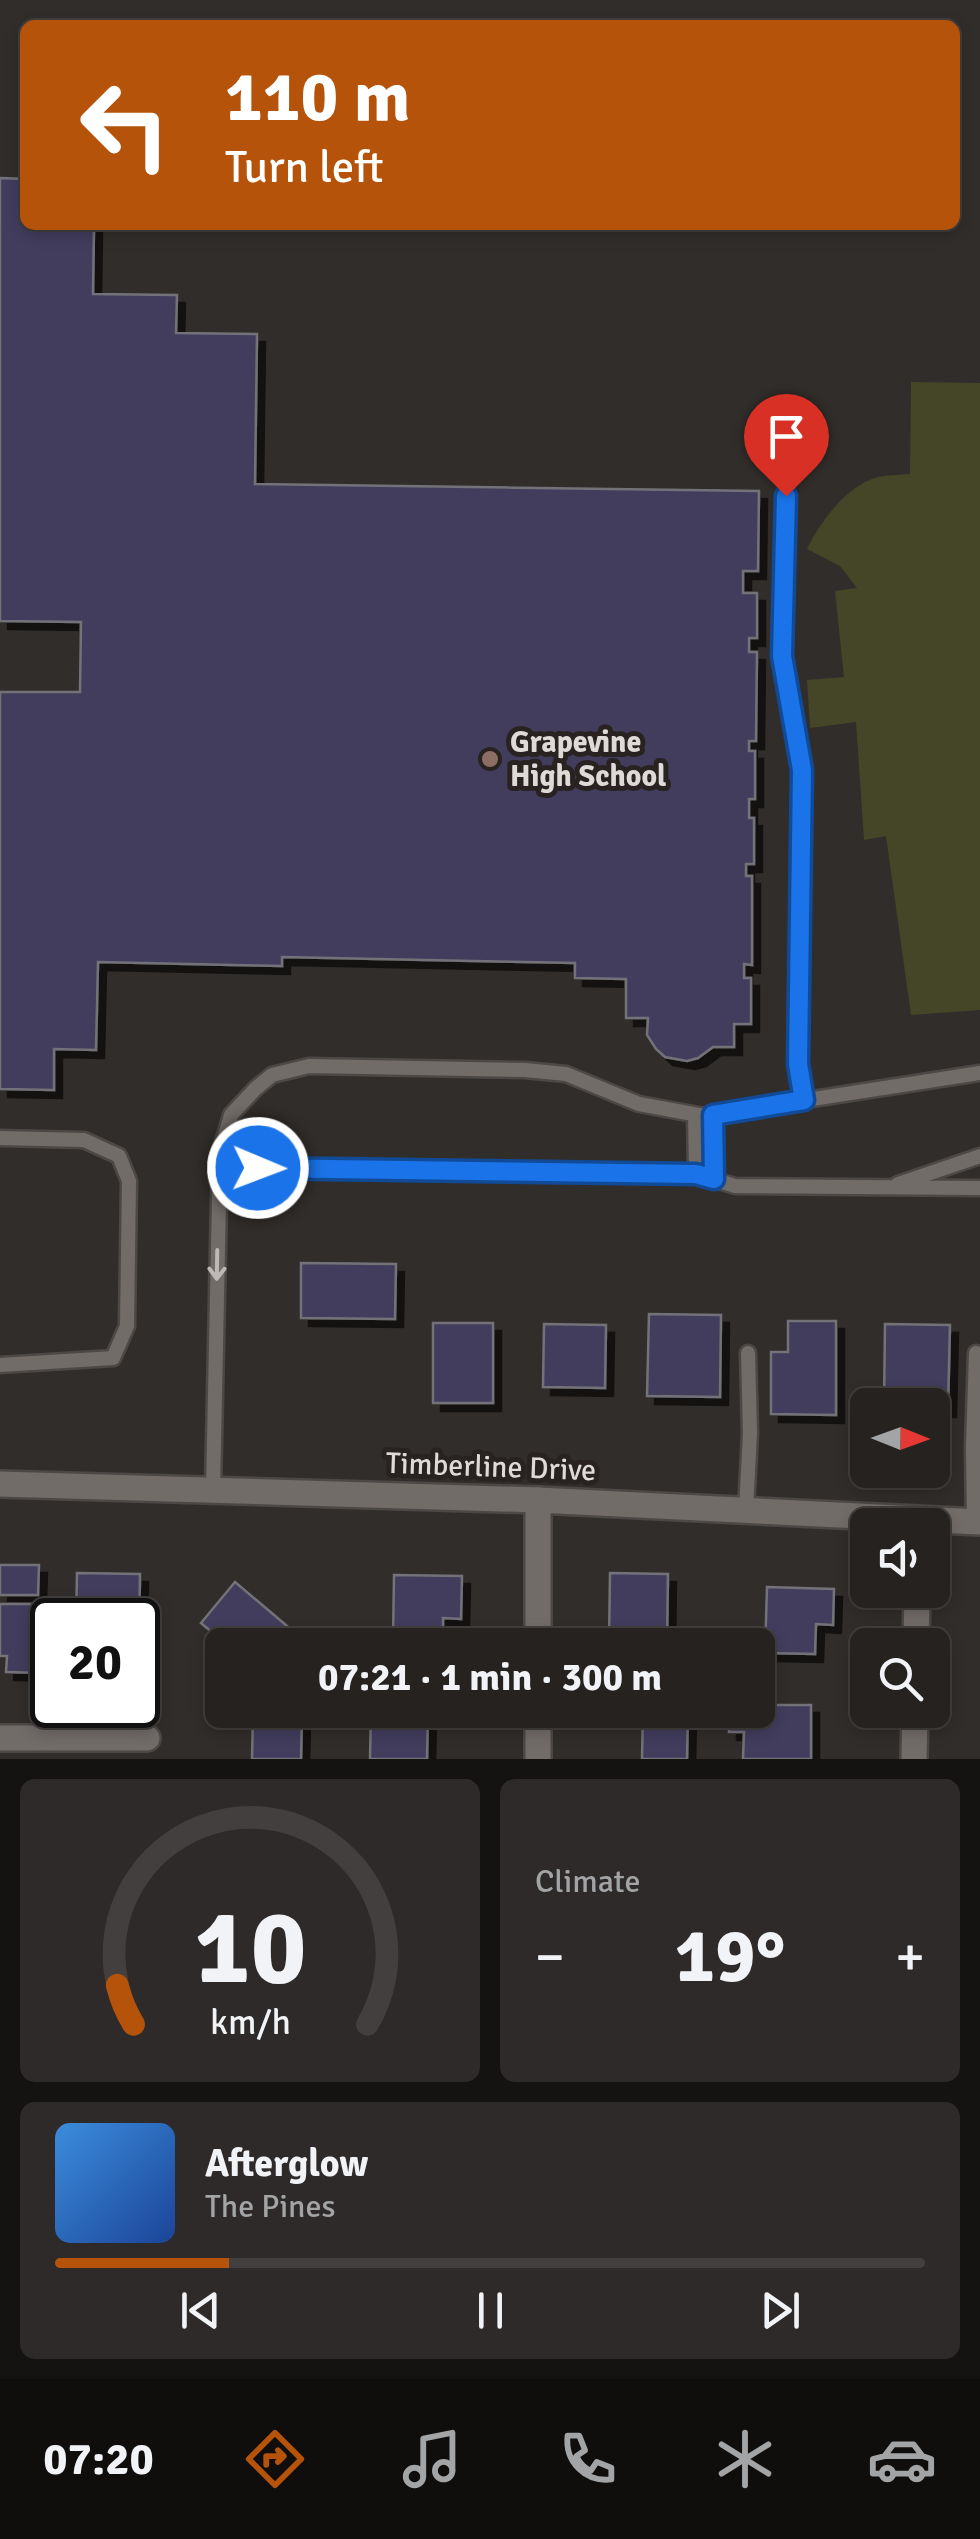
<!DOCTYPE html>
<meta charset="utf-8">
<style>
body{margin:0;font-family:Signika,sans-serif;background:#2d2a29;color:#f1f3f6;height:100vh;display:flex;flex-direction:column;font-size:38px;white-space:nowrap}
*{box-sizing:border-box;margin:0}
p{font-size:32px;color:#a3a4a5}
.icon{flex:none;width:55px;height:55px;fill:none;stroke:currentColor;stroke-width:2;stroke-linecap:round;stroke-linejoin:round}
.map{position:relative;height:1759px;overflow:hidden}
.sheet{display:flex;flex-direction:column;gap:20px;padding:20px;background:#141312;flex:1}
.sheet>*{flex:none}
.top-card{position:absolute;left:20px;top:20px;width:940px;height:210px;border-radius:15px;box-shadow:0 5px 15px #0003,0 0 0 2px #423f3e;background:#b45309;color:#fff;overflow:hidden}
.needle{width:65px;rotate:91deg}
.tools{position:absolute;left:850px;top:1388px;display:grid;gap:20px}
.tools a{display:grid;place-items:center;width:100px;height:100px;border-radius:15px;background:#252220;box-shadow:0 5px 15px #0003,0 0 0 2px #423f3e;font-size:50px}
.speed{position:absolute;left:30px;top:1598px;display:flex;gap:20px;font-size:50px;font-weight:700;text-align:center}
.speed>*{display:grid;place-content:center;width:130px;height:130px;border-radius:50%;background:#252220;box-shadow:0 5px 15px #0003,0 0 0 2px #423f3e;line-height:1}
.speed .limit{border:5px solid #111;border-radius:15px;background:#fff;color:#111}
.pin{position:absolute;display:grid;place-items:center;width:85px;height:85px;color:#fff;margin:-102px -42px;border-radius:50% 50% 50% 0;rotate:-45deg;box-shadow:0 0 10px #0007}
.pin .icon{rotate:45deg}
.me{position:absolute;width:110px;margin:-55px;rotate:91deg;stroke-linejoin:round;filter:drop-shadow(0 0 8px #0008)}
.turn{display:flex;align-items:center;gap:35px;height:210px;padding:0 40px;font-size:45px}
.turn .icon{width:130px;height:130px;stroke-width:2.5}
.turn b{display:block;font-size:70px;line-height:85px}
.big{font-size:75px;font-weight:700;line-height:1.1}
.sheet .card{flex:1;display:flex;flex-direction:column;justify-content:center;gap:15px;min-width:0;padding:0 35px;border-radius:15px;background:#2d2a29}
.sheet .dial{align-items:center;gap:0}
.dial svg{height:260px;overflow:visible;fill:none;stroke:#423f3e;stroke-width:7;stroke-linecap:round;text-anchor:middle}
.dial text{fill:#f1f3f6;stroke:none}
.song{display:flex;align-items:center;gap:30px}
.cover{width:120px;height:120px;border-radius:15px;background:linear-gradient(135deg,hsl(210 70% 55%),hsl(220 70% 35%))}
.played{height:10px;border-radius:5px;background:linear-gradient(90deg,#b45309 20%,#423f3e 20%)}
.keys{display:flex;justify-content:space-around;direction:ltr}
.heat{display:flex;justify-content:space-between;align-items:center;font-size:55px;direction:ltr}
.sheet .tiles{flex:1;display:grid;gap:20px;grid-template-columns:1fr 1fr}
.card:last-child{grid-column:span 2}
.trip{position:absolute;left:205px;top:1628px;width:570px;height:100px;border-radius:15px;background:#252220;box-shadow:0 5px 15px #0003,0 0 0 2px #423f3e;font-weight:700;line-height:100px;text-align:center}
.dock{display:flex;height:160px;justify-content:space-around;align-items:center;background:#0f0e0d;color:#a3a4a5}
.dock .icon{width:70px;height:70px}
.dock .current{color:#b45309}
.dock b{font-size:45px;color:#f1f3f6}
.map>svg:first-child{display:block}
</style>
<div class="map">
<svg width="980" height="1759" viewBox="0 0 980 1759">
<defs>
<filter id="shadow"><feDropShadow dx="8" dy="8" stdDeviation="0" flood-color="#0009"/></filter>
</defs>
<rect width="100%" height="100%" fill="#312d2a"/>
<path fill="#444627" d="M911 382 980 383V1010L911 1015 886 836 864 840 856 722 810 728 807 680 844 677 835 591 857 588 840 566 807 549C821 521 846 486 878 477 888 475 900 475 910 474Z"/>
<path fill="#423d5d" stroke="#737278" stroke-width="2.5" filter="url(#shadow)" d="M0 178 25 179V225H94L93 294 177 295 176 333 257 334 255 484 759 491 758 571H743V593H757V638H749V652H757L756 741H749V751H755V799H749V818H754V864H746V876H752V965L744 964V978H751V1024H734V1047H713L698 1058 687 1061 665 1057 656 1049 647 1035 648 1018H626V979L575 978V963L282 957V966L98 962 96 1050 54 1049V1090L0 1089V692H80L81 622 0 621Z
M301 1263 396 1264 395 1319 301 1318Z
M649 1314 721 1315 720 1397 647 1396Z
M788 1321H836V1415L771 1414V1352H788Z
M433 1323H493V1403H433Z
M544 1324 606 1325 605 1388 543 1387Z
M885 1324 950 1325 948 1409H932V1405H884Z
M0 1565H39L38 1595H0Z
M77 1573 140 1574 139 1637H138V1620H76Z
M610 1573 668 1574 667 1643 609 1642Z
M394 1575 462 1576 461 1619 443 1618V1641L393 1640Z
M235 1582 287 1626 272 1645H227L201 1623Z
M767 1587 834 1589 833 1625 816 1624 815 1654 765 1653Z
M0 1604H43L41 1673 6 1672 7 1656H0Z
M758 1705H811V1759H743L744 1732H729V1710H758Z
M371 1710H428L427 1759H370Z
M643 1710H688L687 1759H642Z
M253 1715 302 1716 301 1759H252Z"/>
<g fill="none" stroke-linecap="round" stroke-linejoin="round">
<g stroke="#4c4846" stroke-width="19">
<path id="service" d="M786 496 782 656 803 770 798 1064 804 1101
M695 1115 696 1174
M713 1115 714 1179
M0 1138 84 1140 119 1156 129 1181 127 1326 113 1358 0 1365
M218 1168 696 1174 735 1186 980 1188
M898 1184 980 1156
M213 1490 220 1152 231 1115 255 1089 272 1075 309 1066 525 1070 566 1074 639 1104 704 1116 980 1073
M746 1510 750 1433 748 1353
M974 1522 973 1447 976 1353"/>
</g>
<g stroke="#4c4846" stroke-width="30">
<path id="minor" d="M538 1645V1500
M916 1645 917 1590
M538 1710V1759
M0 1738H147
M914 1759 915 1710"/>
</g>
<g stroke="#4c4846" stroke-width="30">
<path id="tertiary" d="M0 1484 538 1500 980 1522"/>
</g>
<use href="#service" stroke="#726c69" stroke-width="14"/>
<use href="#minor" stroke="#726c69" stroke-width="25"/>
<use href="#tertiary" stroke="#726c69" stroke-width="25"/>
</g>
<defs><path id="oneway-shaft" d="M-6 0H5M1.5-3L5.5 0L1.5 3" fill="none" stroke-width="1.6" stroke-linecap="round" stroke-linejoin="round" transform="scale(2.5)"/></defs>
<use stroke="#bdb9b7" href="#oneway-shaft" transform="translate(217 1265) rotate(91)"/>
<g fill="none" stroke-linecap="round" stroke-linejoin="round">
<g stroke="#114b97" stroke-width="25">
<path id="route" d="M258 1168 696 1174 714 1179 713 1115 804 1100 798 1064 802 770 782 656 786 496"/>
</g>
<use href="#route" stroke="#1a73e8" stroke-width="18"/>
</g>
<circle fill="#8d6e63" stroke="#282320" stroke-width="4" cx="490" cy="759" r="10"/>
<g text-anchor="middle" dominant-baseline="central" stroke-width="10" stroke-linejoin="round" paint-order="stroke">
<g font-size="30" font-weight="bold" fill="#dddad8" stroke="#282320" text-anchor="start">
<text x="510" y="742">Grapevine<tspan x="510" dy="34">High School</tspan></text>
</g>
<g font-size="30" fill="#dddad8" stroke="#282320">
<text transform="translate(491 1467) rotate(2)">Timberline Drive</text>
</g>
</g>
</svg>
<div class="tools">
<a><svg class="needle" viewBox="-14 -14 28 28"><path d="M0-13l5 13h-10z" fill="#e53935"/><path d="M0 13l5-13h-10z" fill="#a3a4a5"/></svg></a>
<a><svg class="icon" aria-label="sound" viewBox="0 0 24 24"><path d="M4 9h4l5-4v14l-5-4H4zM17 9q2 3 0 6"/></svg></a>
<a><svg class="icon" aria-label="search" viewBox="0 0 24 24"><circle cx="10" cy="10" r="6"/><path d="M15 15l6 6"/></svg></a>
</div>
<div class="speed"><div class="limit">20</div></div>
<div class="pin" style="left:786px;top:496px;background:#d93025"><svg class="icon" aria-label="arrive" viewBox="0 0 24 24"><path d="M6 21V4h12l-3 4 3 4H6"/></svg></div>
<svg class="me" style="left:258px;top:1168px" viewBox="-20 -20 40 40"><circle r="17" fill="#1a73e8" stroke="#fff" stroke-width="3"/><path d="M0-11L8 9 0 5-8 9z" fill="#fff"/></svg>
<div class="trip">07:21 · 1 min · 300 m</div>
<div class="top-card">
<div class="turn"><svg class="icon" aria-label="left" viewBox="0 0 24 24"><path d="M17 20v-9H6M10 6l-5 5 5 5"/></svg><div><b>110 m</b>Turn left</div></div>
</div>
</div>
<section class="sheet">
<div class="tiles">
<div class="card dial"><svg viewBox="0 0 100 80">
<path d="M14 69A42 42 0 1 1 86 69"/>
<path d="M14 69A42 42 0 0 1 9 57" stroke="#b45309"/>
<text x="50" y="56" font-size="32" font-weight="700">10</text>
<text x="50" y="72" font-size="11">km/h</text>
</svg></div>
<div class="card"><p>Climate</p>
<div class="heat"><a>−</a><b class="big">19°</b><a>+</a></div>
</div>
<div class="card">
<div class="song"><i class="cover"></i><div><b>Afterglow</b><p>The Pines</p></div></div>
<div class="played"></div>
<div class="keys"><svg class="icon" aria-label="previous" viewBox="0 0 24 24"><path d="M18 5L8 12l10 7zM5 5v14"/></svg><svg class="icon" aria-label="pause" viewBox="0 0 24 24"><path d="M8 5v14M16 5v14"/></svg><svg class="icon" aria-label="next" viewBox="0 0 24 24"><path d="M6 5l10 7-10 7zM19 5v14"/></svg></div>
</div>
</div>
</section>
<nav class="dock">
<b>07:20</b>
<svg class="icon current" aria-label="directions" viewBox="0 0 24 24"><path d="M12 3l9 9-9 9-9-9zM9 14v-3h6M13 9l2 2-2 2"/></svg>
<svg class="icon" aria-label="music" viewBox="0 0 24 24"><path d="M9 18V5l10-2v13"/><circle cx="6" cy="18" r="3"/><circle cx="16" cy="16" r="3"/></svg>
<svg class="icon" aria-label="phone" viewBox="0 0 24 24"><path d="M5 4h4l2 5-3 2q2 4 5 5l2-3 5 2v4C11 20 4 13 5 4z"/></svg>
<svg class="icon" aria-label="climate" viewBox="0 0 24 24"><path d="M12 3v18M4 7l16 10M4 17L20 7"/></svg>
<svg class="icon" aria-label="car" viewBox="0 0 24 24"><path d="M5 17H2v-5l4-1 3-4h7l3 4 3 1v5h-3M9 17h6M6 11h13"/><circle cx="7" cy="17" r="2"/><circle cx="17" cy="17" r="2"/></svg>
</nav>
